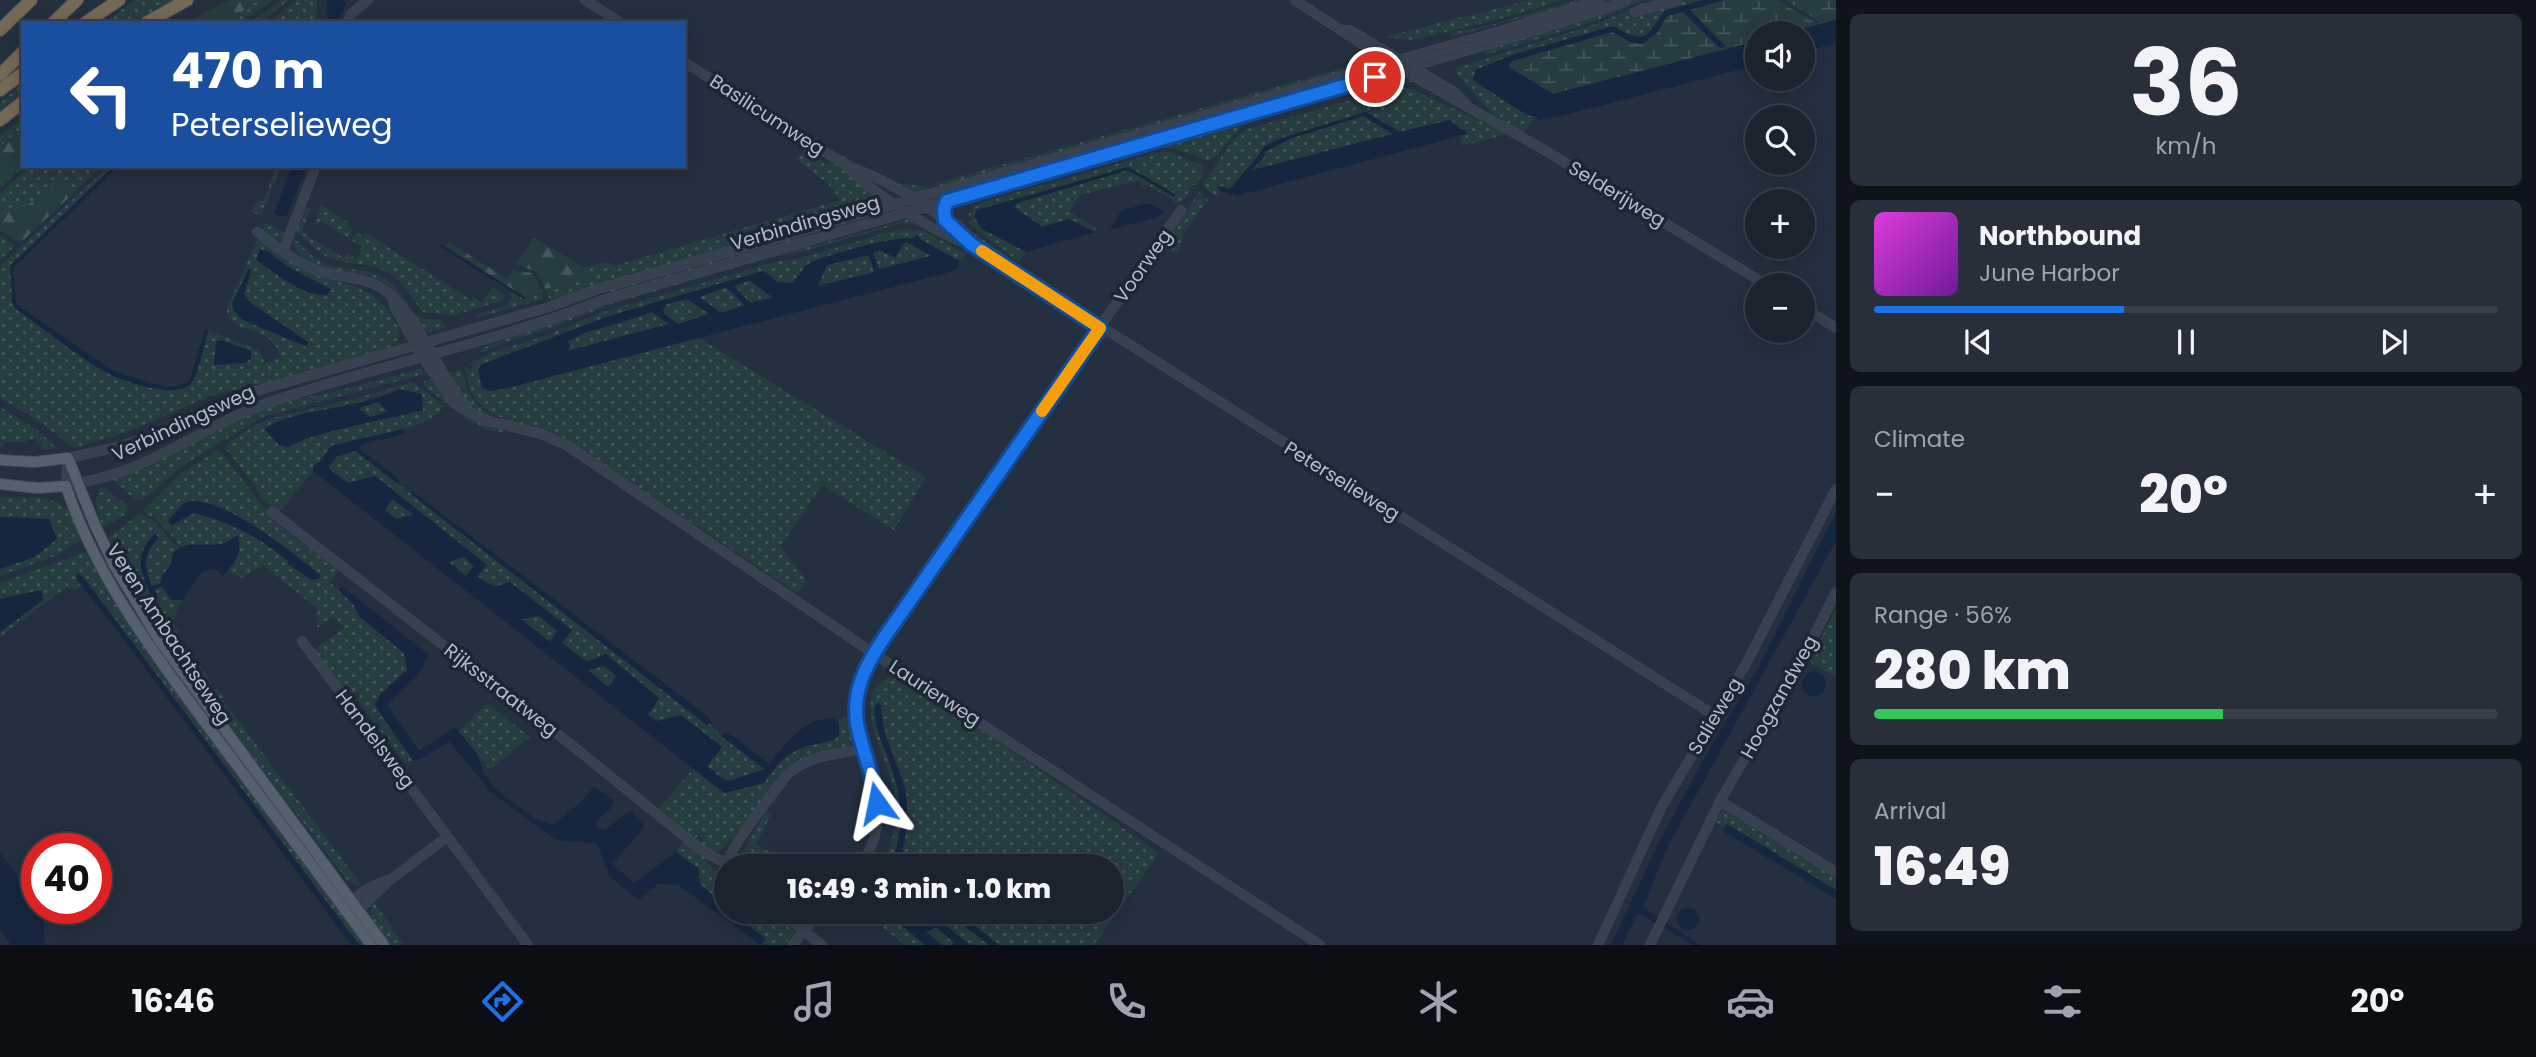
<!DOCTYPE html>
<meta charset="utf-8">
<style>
body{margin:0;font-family:Poppins,sans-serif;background:#282f3b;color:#f1f3f6;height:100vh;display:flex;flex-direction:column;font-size:26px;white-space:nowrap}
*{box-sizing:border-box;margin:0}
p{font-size:23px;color:#a0a4aa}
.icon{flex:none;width:38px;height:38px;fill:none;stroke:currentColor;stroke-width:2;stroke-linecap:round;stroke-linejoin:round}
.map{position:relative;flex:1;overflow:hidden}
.drawer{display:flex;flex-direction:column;gap:14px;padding:14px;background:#0f131a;width:700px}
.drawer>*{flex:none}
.guide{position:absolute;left:21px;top:21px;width:665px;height:147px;border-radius:0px;box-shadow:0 4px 18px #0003,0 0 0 2px #39404b;background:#1a4fa0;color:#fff;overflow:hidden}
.fabs{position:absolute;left:1745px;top:21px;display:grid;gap:14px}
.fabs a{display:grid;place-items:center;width:70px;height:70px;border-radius:50%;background:#1b232f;box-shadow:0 4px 18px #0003,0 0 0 2px #39404b;font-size:35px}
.speed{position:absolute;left:21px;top:833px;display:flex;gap:14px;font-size:35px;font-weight:700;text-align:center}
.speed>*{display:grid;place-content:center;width:91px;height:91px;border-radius:50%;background:#1b232f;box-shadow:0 4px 18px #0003,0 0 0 2px #39404b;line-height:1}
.speed .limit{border:10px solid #d22;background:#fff;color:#111}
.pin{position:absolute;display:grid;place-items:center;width:60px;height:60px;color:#fff;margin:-30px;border:4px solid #fff;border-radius:50%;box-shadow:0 2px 7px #0007}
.me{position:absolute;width:77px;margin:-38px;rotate:348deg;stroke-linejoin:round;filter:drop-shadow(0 0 5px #0008)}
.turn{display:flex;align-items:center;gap:24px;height:147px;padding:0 35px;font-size:32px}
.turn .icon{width:91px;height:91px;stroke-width:2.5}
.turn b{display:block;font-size:49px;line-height:60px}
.big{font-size:52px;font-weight:800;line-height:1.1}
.drawer .widget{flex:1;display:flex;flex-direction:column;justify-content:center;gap:10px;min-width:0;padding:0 24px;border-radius:10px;background:#282f3b}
.drawer .dial{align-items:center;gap:0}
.dial b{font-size:91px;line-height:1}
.song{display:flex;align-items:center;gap:21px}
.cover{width:84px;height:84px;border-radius:10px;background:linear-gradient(135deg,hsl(300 70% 55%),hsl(280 70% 35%))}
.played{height:7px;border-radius:4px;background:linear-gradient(90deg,#1a73e8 40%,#39404b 40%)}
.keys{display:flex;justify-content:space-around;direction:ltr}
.heat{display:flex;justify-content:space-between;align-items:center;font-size:38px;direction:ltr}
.charge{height:10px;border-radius:5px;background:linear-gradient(90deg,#34c759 56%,#39404b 0)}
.trip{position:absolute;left:714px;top:854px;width:410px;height:70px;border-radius:35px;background:#1b232f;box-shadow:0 4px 18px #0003,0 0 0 2px #39404b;font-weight:800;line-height:70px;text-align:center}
.tabs{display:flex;height:112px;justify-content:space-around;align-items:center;background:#0b0e13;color:#a0a4aa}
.tabs .icon{width:49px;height:49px}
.tabs .on{color:#1a73e8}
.tabs b{font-size:32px;color:#f1f3f6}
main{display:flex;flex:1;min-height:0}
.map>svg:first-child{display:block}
</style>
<main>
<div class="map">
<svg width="1836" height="945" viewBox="0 0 1836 945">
<defs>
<pattern id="grass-dots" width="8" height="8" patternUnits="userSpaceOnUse" patternTransform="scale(1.75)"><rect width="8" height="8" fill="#263d40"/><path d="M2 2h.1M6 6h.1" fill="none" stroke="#43575a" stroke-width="1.8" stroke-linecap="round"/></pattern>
<pattern id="forest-firs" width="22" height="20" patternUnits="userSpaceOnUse" patternTransform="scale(1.75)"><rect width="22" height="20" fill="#263d40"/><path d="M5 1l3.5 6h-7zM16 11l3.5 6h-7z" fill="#43575a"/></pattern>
<pattern id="wetland-marsh" width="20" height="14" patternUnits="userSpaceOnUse" patternTransform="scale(1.75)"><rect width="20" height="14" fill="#263d40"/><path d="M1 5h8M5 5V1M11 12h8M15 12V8" fill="none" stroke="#43575a"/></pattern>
</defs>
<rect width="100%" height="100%" fill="#242f3f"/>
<path fill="url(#grass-dots)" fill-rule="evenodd" d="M136 0H173L132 23H102Z
M259 0H273L241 23H226Z
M281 0H289L260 23H249Z
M297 0H317V23H267Z
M1530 0H1564L1493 21 1412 40 1384 37Z
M1576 0H1592L1450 37 1449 33 1491 25Z
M1631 0H1643L1598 20 1486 55 1484 51Z
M1650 0H1670L1635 14 1686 0H1703L1664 11C1646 41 1644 43 1613 26L1476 83 1527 115 1535 117 1523 134 1493 114 1456 73V69L1459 67 1599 23Z
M1357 64 1343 72 940 188 934 184Z
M1398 77 1415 82 1386 83 1248 123C1229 133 1223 155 1208 161L1176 149 1154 147 981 197 967 205 960 201 1280 106 1307 103Z
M23 83V94L0 112V103Z
M1397 87 1409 88 1508 134 1462 146 1460 137 1462 130 1450 120 1400 132 1365 112 1263 147 1259 155 1230 189 1219 186 1217 189 1220 191 1216 197 1202 185 1233 140 1247 129Z
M1298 93 1288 98 1027 175V172L1053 161Z
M1364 116 1394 134 1251 171 1264 157 1265 152 1289 139Z
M23 118V127L0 147V136Z
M807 146 826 165 832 162 869 188 872 196 865 207 850 214 561 297 551 299 548 297 545 289 593 277 591 272 582 267 609 262 613 266 840 200 829 185 797 159Z
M1163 151 1173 153 1202 166 1204 173 1196 185H1192C1189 193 1186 201 1177 203L1149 186H1141L1139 180 1080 195 1070 212 1097 229 1095 232 1069 219 1042 227 1013 206 1017 203 1128 170 1174 197 1175 194 1128 167 977 210 1026 252 1019 262 966 222 970 221 971 217 967 216 973 210 972 208 986 201Z
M838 153 893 183 924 186 931 189 916 195 837 155Z
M23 157V166L0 188V177Z
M34 166H102L77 190 60 182C36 194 30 214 0 208V193L28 168Z
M109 166H114L9 268 16 309 100 368 112 375 169 391 193 381 209 330 255 349 259 351 265 363 281 358C272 325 239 336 227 315V308L258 239C273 249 288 260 303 268 344 289 373 279 397 325 402 335 399 342 390 347L268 382 212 395 125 433 74 448 40 422 0 398V266ZM265 252 310 279 256 260ZM251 271 244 294 249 301 307 347 241 319 245 275Z
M276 166H281L261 216 250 211 259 200 264 201Z
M1199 192 1208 200 1184 233 1178 253 1169 252 1161 247Z
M321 204 348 222 346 225 353 230 348 238 320 221 317 225 315 224Z
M309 207 311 208 302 232 344 258 348 253 357 259 362 247 351 240 356 232 363 236 366 233 471 300 473 297 482 303 492 287 505 295 502 301 451 316 423 312C412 300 406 285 392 275 372 261 351 266 330 258 315 252 308 240 295 231L304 209Z
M909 219 921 225 899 224 801 252 773 257 615 303 546 330 501 344 481 353 480 349 593 306 794 248 816 245Z
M961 220 970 230 1005 254 1031 278 956 222Z
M264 223 286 233 282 238 274 239 262 231Z
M906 229 924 231 966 254 959 261 956 260 920 239 919 235 913 239 877 242 810 263 792 283 777 282 767 272H759L606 317 542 343 507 353 480 366 478 373 482 388 493 391 699 338 926 477 894 530 822 485 781 546 806 580 798 593 562 437C535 426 488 422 473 395 467 386 468 377 465 369L471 370 473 366 469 364 498 350 539 338 603 312 774 262 800 258 896 230Z
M813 232 790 243 637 288 604 293 603 290Z
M0 235 15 246 0 260Z
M296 240C307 252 319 264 336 267 353 270 369 269 384 278 412 295 403 322 441 320L446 327C440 329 431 333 425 331 411 326 402 291 378 279 352 267 300 278 293 241Z
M907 242 931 256 879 270 873 252 880 250 895 258 903 244Z
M868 254 874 272 817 286 826 265Z
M749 280 773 298 750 303 734 286Z
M726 287 745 305 721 313 699 297Z
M510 289 524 298 542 290 543 299 477 318 476 314 506 306 511 298Z
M687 299 710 314 678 324 664 314 663 309 667 304Z
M652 312 668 322 669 324 573 350 563 351 571 347 568 341C576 339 580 334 588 332 609 326 631 320 652 312Z
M419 369 428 373 262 417 187 463 142 500 134 499 113 480 153 464 214 430 254 412 291 400 334 392Z
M461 370C472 407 478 408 511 425 477 415 466 402 447 374Z
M433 378 461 412 508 433 492 431 469 421 424 386V381Z
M413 382 444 406C428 432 370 434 343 443 331 447 324 460 313 466V471L279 512 262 499 253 483 226 449 227 444 255 425 272 418 357 398ZM397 390 423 410C396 417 305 433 289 447L281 446 265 428 291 419 338 409Z
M379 402 388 412 370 417 358 408Z
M0 407 36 429 57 448 41 450V443H36L35 439H28L27 442H4L3 448H0Z
M216 451 221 452 274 521 339 571 330 582 353 604 360 617 404 653 407 670 380 694 376 707 413 760 406 764 357 699 361 696 357 692 349 697 314 650 345 627 332 617 317 628 318 620 315 615 319 610 263 565 242 578 228 571 239 553V538H232C218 551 198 541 182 548L155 517 149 516 143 511 183 472ZM198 501 320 575 288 561 268 544 229 523 194 513 186 516Z
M356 451 707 725 710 724 721 736 765 769 764 771C734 780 732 788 707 766L722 747 657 721 648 714 657 702 606 654 587 662 562 643 572 630 477 576 487 565 375 476 348 483 327 468 337 456Z
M102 486 126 504 128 508 125 515 103 527C97 512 91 500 102 486Z
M0 497C20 499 52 493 67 509 74 517 77 530 81 540L60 554 0 576V569L34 557 57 539 49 519 0 517Z
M393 499 414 515 396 519 385 510Z
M141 513 147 519H152L179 549C173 555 174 557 171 564 167 573 161 574 160 584L152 586C143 563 141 556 159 538L155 533 140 566 154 590 163 586 170 596 182 600C177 611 169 621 179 632L177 635 212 683 204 686 196 684C163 637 135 589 108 538Z
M85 552 98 570 367 945H359L81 574 77 576V580L81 586 77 589 65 588 0 637V632L43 600 42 594 37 591 0 599V583Z
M464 557 474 566 466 576 448 561Z
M1836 608V678L1812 664 1810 660Z
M539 615 557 631 550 642 521 619Z
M604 666 617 676 608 687 587 670Z
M896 671 1159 853 1094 945H999L957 912H1111V866H898C904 840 912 812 904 784 896 757 882 734 881 705H875C890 758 913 812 890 866H883C891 845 899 821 896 797 891 766 862 722 873 692 877 681 890 680 896 671Z
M217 688 224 697 222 699 355 876 360 884 358 886 347 880 212 703 211 695Z
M487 703 530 737 490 770 459 731Z
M851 716C852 727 857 740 847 748L809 757 796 763 785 771 751 817 719 852H713L700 843 703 839 699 835 695 839 659 808 693 769 724 793 764 783C787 749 796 748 834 740L839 723 838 720Z
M1723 809 1836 878V890L1727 824 1725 827 1716 822Z
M765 813 771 814 756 844 794 866H739V859Z
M684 840 703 854 707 863 726 879V907L700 884 698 868 676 852Z
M374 902 376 905 404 945H387C378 931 364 918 374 902Z
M732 912H769L795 932 784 945H761L765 939Z
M866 912H886L925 945H905L865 914Z
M900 912H946L989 945H970L936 918 915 924Z"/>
<path fill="url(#forest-firs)" d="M229 0H259L226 23H186Z
M23 127V157L0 177V147Z
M60 182 77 190 20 243 0 230V208C30 214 36 194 60 182Z
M534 238 591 272 593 277 545 289 537 272 516 264Z
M449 242 507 279 513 270 531 273 539 283 541 293 524 298 445 248Z"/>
<path fill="url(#wetland-marsh)" d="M1724 0H1777L1816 23 1820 22 1786 0H1836V20L1786 33H1757V41L1553 94 1510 68 1509 65 1512 61 1612 32 1631 42 1656 34 1667 16Z
M937 927 954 943 952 945H942L926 932Z"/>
<path fill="#16263e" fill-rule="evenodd" d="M327 0H343L346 3 338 23H328Z
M1703 0H1724L1690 10 1726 47 1720 48 1683 12 1667 16 1656 34 1642 44 1631 42 1612 32 1512 61 1509 65 1510 68 1553 94 1757 41V65L1553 118 1542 117V120L1539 121 1538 117 1527 115 1473 80 1475 70 1515 54 1613 26C1643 44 1647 40 1664 11Z
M1836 20V43L1803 52 1802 33H1786Z
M1366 112 1400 132 1450 120 1461 130H1465L1467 134 1236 196 1233 193 1229 195 1217 188 1219 186 1230 189 1259 155 1263 147 1281 138ZM1363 116 1393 134 1252 170 1264 157 1265 152 1289 139Z
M114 166H118L14 267 13 273 16 304 112 370 164 387 176 386 189 382 205 330 208 331C204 344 199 374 191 383 178 400 125 382 109 374 76 356 46 330 16 309L12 301 11 265Z
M292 166H307L287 215 281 217 274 213Z
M1128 167 1175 194 1174 197 1128 170 1017 203 1014 207 1042 227 1069 219 1095 232 1026 252 982 229 974 217 977 210Z
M1148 203 1164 212 1158 217 1110 230 1121 211Z
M917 235 920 239 959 261 958 268 950 272 508 388 489 391 482 388 478 368 483 364 606 317 763 271 777 282 792 283C800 278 801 267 810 263 826 255 900 234 913 239ZM907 242 931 256 879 269 873 252 880 250 895 258 903 244ZM869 255 874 272 818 286 827 265ZM749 280 772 297V298L750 303 734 286ZM726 287 745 305 721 313 699 297ZM687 299 709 314 678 324 664 314 663 309 667 304ZM652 312 669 324 567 351 571 346 567 341C575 339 580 334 587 332 609 326 630 319 652 312Z
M260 249 268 251 289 268 333 290H330L327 295C303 297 275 273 256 260Z
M249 268 251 271 244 294 248 301 308 342 307 347 241 319 233 309 232 303Z
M221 340 251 351V359L245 363 214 365 216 342Z
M399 389 422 394 423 410C398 417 304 434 289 447L279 445 264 429C294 407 363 410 399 389ZM379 402 388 412 370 417 358 408Z
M403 429 404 434 361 445 359 449 399 479V482L396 483 356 451 337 456 328 468 348 483 375 476 487 565 477 577 493 587 510 582 572 630 562 643 587 662 606 654 659 698 648 715 657 721 681 715 722 747 707 766 723 780 729 781 765 769 721 736 723 733 733 736 769 764C787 743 803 718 834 718L839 723V736C832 742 822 743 812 745 789 750 777 763 764 783L724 793 313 471V466L319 463 331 446ZM392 499 413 514V515L396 519 385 510ZM464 557 474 566 466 576 449 562ZM539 616 557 631 550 642 521 619ZM604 666 617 676 608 687 588 670Z
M412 491 711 719V723L707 725 412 495Z
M190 501C228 499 291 552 320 575L319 579 312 580 288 564V561C259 537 230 522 194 513L172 525 168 521 183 504Z
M1836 512V541L1668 846 1643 907 1700 945H1693L1640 914 1636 916 1622 945H1611L1658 844 1709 750 1759 666Z
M0 517 49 519 57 539 34 557 0 569Z
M155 533 159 538C143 553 143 566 152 586L160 584C161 574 166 573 170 565 174 558 170 560 173 554 183 539 207 547 222 544 228 543 231 539 237 536L239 538C242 555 233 565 223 576L215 569 203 571 182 600H172L161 586 155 589 158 599 153 601C142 573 131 558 155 533Z
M78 573 86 581 359 945H351L114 626 77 580 76 575Z
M342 586 429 655 418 675 387 705 419 751 455 727 477 754 484 774 495 789 535 819 553 825 582 801 594 787 614 800 612 807 597 820V828L604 830 630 811 644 823V828L612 864 634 883 676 852 698 868 700 884 726 907V912H732L766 939 761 945 678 885 658 884 638 900 609 876 597 843 563 841 552 837 492 793 449 741 421 759 413 760 381 715 375 704 380 695 407 670 404 653 360 617 353 604 338 590Z
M37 591H42L43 600 0 632V599Z
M1802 684a12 12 0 1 1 24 0a12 12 0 1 1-24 0Z
M880 703 884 733 904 785 907 801 905 840 899 866H890C908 824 901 794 886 753 880 737 873 722 875 705Z
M1727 824 1836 890V899L1723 831Z
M0 853 37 903V908H41L43 911 45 945H11L0 928Z
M1677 919a11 11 0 1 1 22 0a11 11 0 1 1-22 0Z
M886 912H900L915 924 936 918 970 945H952L954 942 936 927 926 932 942 945H925Z
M946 912H957L999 945H989Z"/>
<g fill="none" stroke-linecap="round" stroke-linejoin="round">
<path stroke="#16263e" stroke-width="2.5" d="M442 246 524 298"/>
<g stroke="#414a58" stroke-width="10">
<path id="minor" d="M585 0 621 23
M1295 0 1400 69 1541 148 1767 285
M1600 0 1500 31 595 290 549 307 242 395 145 438 117 447 68 458 66 486C85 482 105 478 123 471 173 453 216 421 267 403 378 365 494 343 603 300L1480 47 1600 10 1626 0
M1635 12 1677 0
M348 23 351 14 368 0
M1343 30H1350L1456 93 1466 104
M684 62 849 167C886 178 946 216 971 244L1714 715
M849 168C869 191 940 236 969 244
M257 232C275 246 295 262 316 270 338 278 363 276 383 289 419 313 437 374 467 407
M283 251 316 166
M392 298 395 308 423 358 454 403 485 420 541 434 568 446 873 653 1320 945
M1802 307 1836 328
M272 512 574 747 704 852 719 860 727 861
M1836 592 1803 658 1720 801 1836 872
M302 641 528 945
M727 865C728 848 774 793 786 776 807 756 836 754 863 749
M860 866C906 801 847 755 857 693 860 672 874 653 886 635L1181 210
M350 907C355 893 375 885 388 880
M354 912 359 910 390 880 447 837
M779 912 799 927
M810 936 822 945
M792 945 821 912
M1598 945 1661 808 1747 662 1836 489
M1650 945 1720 801"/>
</g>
<g stroke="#414a58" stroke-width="12">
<path id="major" d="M0 460 35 462 68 458 94 523 114 565 159 640 384 945
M0 484 37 488 66 486C96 578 158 659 215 736 267 806 320 875 371 945"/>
</g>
<g stroke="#434c5a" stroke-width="14">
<path id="highway" d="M53 23 77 0
M85 23 119 0
M146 23 187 0
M0 30 31 0
M0 75 23 52
M0 90 23 73
M0 120 23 102"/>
</g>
<use href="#minor" stroke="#38414f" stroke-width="9"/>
<use href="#major" stroke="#56606f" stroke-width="10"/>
<use href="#highway" stroke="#756955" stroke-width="12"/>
<g stroke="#414a58" stroke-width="10" stroke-linecap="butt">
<path id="minor-bridge" d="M799 927 810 936"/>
</g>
<use href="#minor-bridge" stroke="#38414f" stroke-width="9"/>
</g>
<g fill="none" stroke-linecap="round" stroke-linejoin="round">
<g stroke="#114b97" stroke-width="18">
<path id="route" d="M877 803C874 778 865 757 859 733 849 695 865 666 886 635L1100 328 971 244 945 220 944 210 947 201 1375 77"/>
</g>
<use href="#route" stroke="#1a73e8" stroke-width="12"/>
<path stroke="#f59e0b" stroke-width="12" d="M982 251 1100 328 1042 411"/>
</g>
<g text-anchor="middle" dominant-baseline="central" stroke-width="7" stroke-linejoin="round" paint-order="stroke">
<g font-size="19" fill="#b4bcca" stroke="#1d2634">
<text transform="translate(767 115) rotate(33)">Basilicumweg</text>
<text transform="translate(1617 194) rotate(31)">Selderijweg</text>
<text transform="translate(805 223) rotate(-16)">Verbindingsweg</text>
<text transform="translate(1143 266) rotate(-55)">Voorweg</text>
<text transform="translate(183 423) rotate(-25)">Verbindingsweg</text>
<text transform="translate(1342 481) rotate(32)">Peterselieweg</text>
<text transform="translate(169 634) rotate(57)">Veren Ambachtseweg</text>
<text transform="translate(501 690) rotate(38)">Rijksstraatweg</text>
<text transform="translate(935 693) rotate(33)">Laurierweg</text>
<text transform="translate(1779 697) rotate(-61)">Hoogzandweg</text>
<text transform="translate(1715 716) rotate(-59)">Salieweg</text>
<text transform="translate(375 739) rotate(53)">Handelsweg</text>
</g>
</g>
</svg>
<div class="fabs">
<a><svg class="icon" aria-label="sound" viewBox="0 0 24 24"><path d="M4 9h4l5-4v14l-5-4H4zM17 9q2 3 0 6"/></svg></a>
<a><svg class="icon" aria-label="search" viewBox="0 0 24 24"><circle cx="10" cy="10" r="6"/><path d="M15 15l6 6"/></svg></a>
<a>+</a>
<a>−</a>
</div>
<div class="speed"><div class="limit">40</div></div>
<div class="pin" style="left:1375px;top:77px;background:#d93025"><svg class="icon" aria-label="arrive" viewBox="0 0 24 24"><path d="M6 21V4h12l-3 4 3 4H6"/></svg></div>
<svg class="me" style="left:877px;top:803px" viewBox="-20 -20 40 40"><path d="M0-17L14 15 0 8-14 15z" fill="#1a73e8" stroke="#fff" stroke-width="4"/></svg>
<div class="trip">16:49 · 3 min · 1.0 km</div>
<div class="guide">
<div class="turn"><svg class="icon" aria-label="left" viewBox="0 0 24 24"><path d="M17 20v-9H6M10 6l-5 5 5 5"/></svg><div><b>470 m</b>Peterselieweg</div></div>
</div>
</div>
<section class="drawer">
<div class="widget dial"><b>36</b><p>km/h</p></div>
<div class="widget">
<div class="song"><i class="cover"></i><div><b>Northbound</b><p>June Harbor</p></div></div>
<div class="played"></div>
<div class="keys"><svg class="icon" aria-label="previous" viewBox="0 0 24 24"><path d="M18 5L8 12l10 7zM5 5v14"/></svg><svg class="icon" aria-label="pause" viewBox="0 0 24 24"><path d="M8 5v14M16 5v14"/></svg><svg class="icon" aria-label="next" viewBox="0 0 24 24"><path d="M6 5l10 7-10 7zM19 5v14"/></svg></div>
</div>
<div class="widget"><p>Climate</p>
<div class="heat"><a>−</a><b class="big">20°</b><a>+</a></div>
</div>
<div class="widget"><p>Range · 56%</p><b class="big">280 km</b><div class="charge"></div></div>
<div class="widget"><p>Arrival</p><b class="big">16:49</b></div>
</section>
</main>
<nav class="tabs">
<b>16:46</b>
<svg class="icon on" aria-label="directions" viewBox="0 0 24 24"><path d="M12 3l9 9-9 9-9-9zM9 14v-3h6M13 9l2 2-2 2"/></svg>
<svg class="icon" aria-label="music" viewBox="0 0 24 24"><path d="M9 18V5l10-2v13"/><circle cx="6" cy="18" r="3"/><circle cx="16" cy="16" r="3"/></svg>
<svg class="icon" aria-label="phone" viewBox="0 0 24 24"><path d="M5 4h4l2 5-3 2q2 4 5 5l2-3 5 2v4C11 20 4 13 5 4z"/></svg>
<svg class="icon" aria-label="climate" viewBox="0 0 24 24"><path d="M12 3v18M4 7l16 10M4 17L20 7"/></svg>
<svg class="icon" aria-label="car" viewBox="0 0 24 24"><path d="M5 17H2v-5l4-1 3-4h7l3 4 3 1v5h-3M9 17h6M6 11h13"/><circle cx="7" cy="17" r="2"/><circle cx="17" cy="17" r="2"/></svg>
<svg class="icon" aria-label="filters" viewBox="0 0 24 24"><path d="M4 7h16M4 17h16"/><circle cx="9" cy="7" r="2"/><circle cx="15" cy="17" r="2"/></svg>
<b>20°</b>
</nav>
